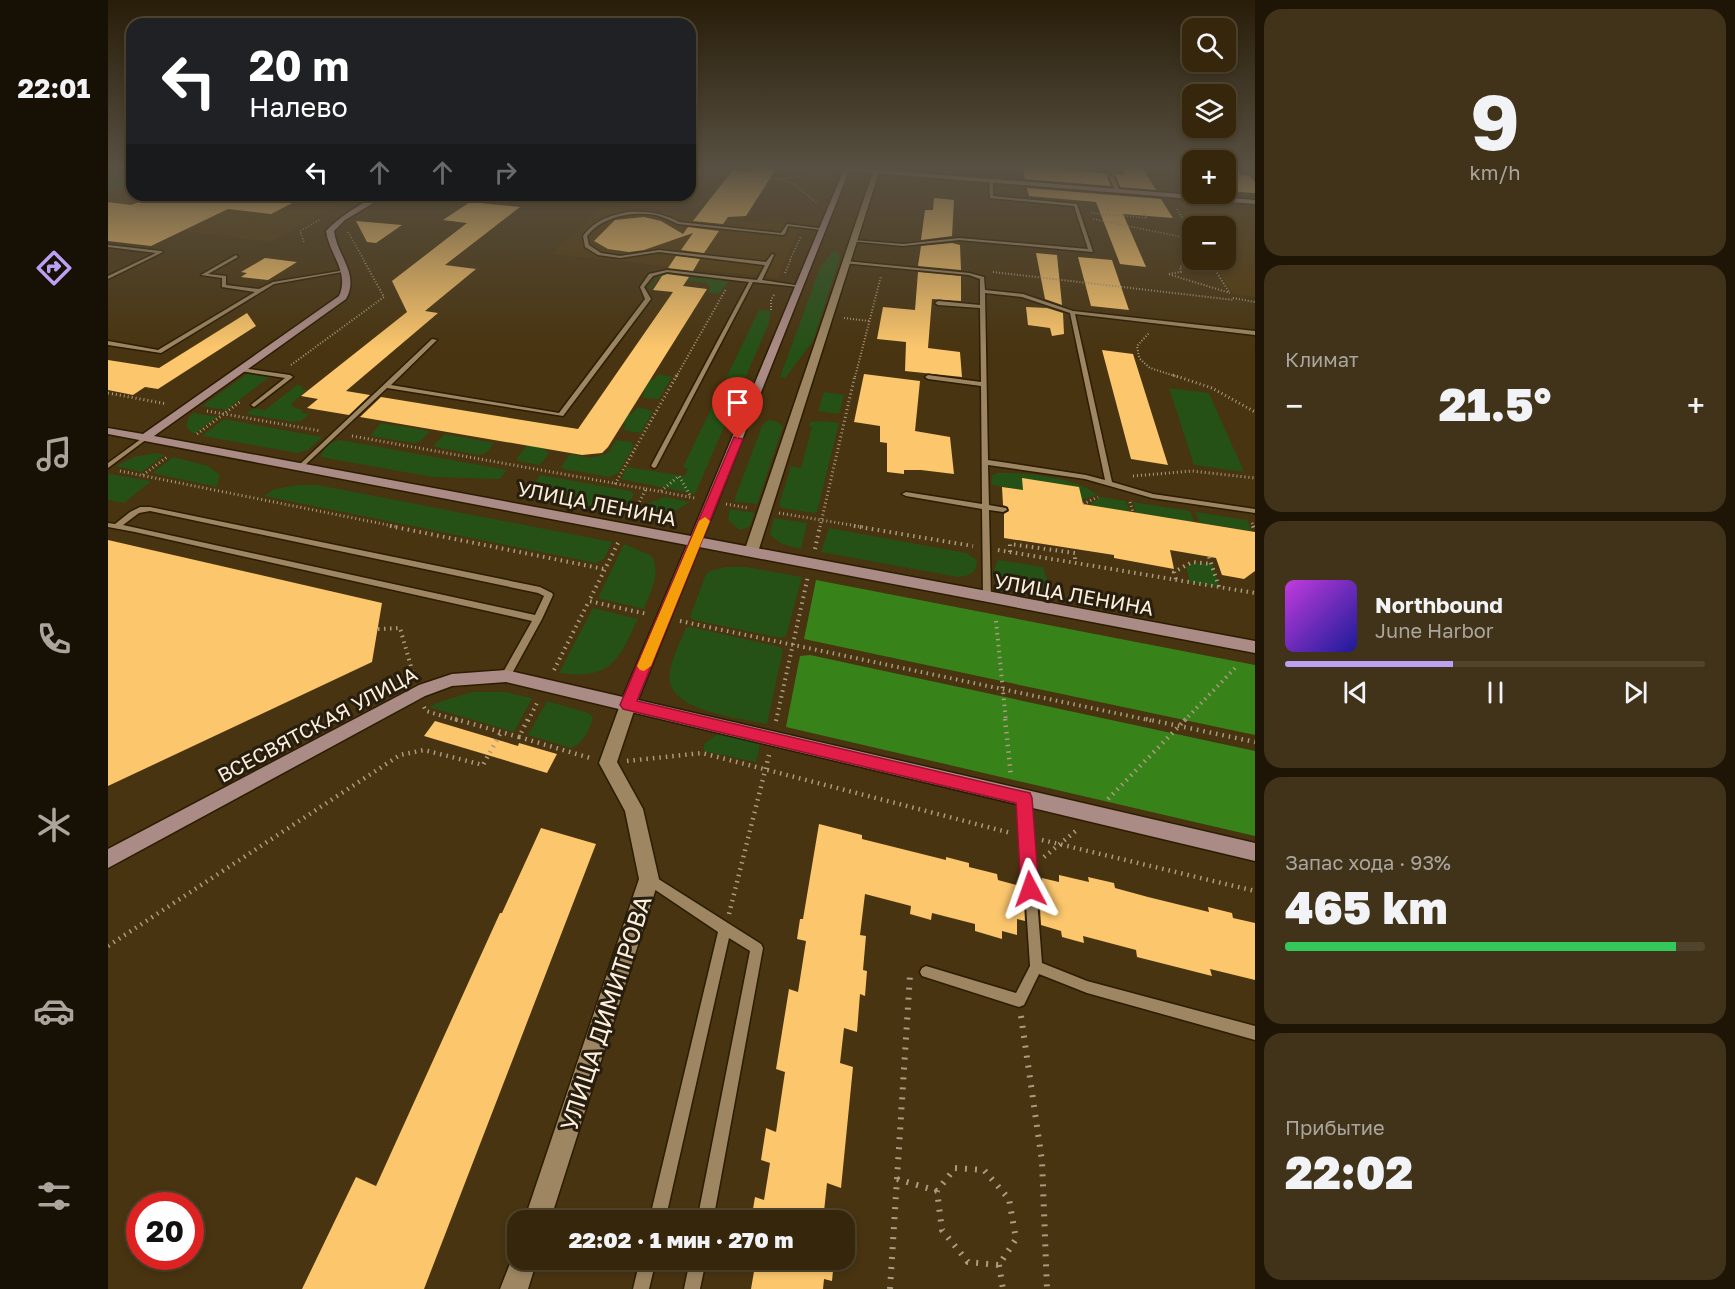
<!DOCTYPE html>
<html lang="ru">
<meta charset="utf-8">
<style>
body{margin:0;font-family:"Golos Text",sans-serif;background:#41331a;color:#f1f3f6;height:100vh;display:flex;flex-direction:column;font-size:22px;white-space:nowrap}
*{box-sizing:border-box;margin:0}
p{font-size:20px;color:#aaa59d}
.icon{flex:none;width:33px;height:33px;fill:none;stroke:currentColor;stroke-width:2;stroke-linecap:round;stroke-linejoin:round}
.map{position:relative;flex:1;overflow:hidden}
.details{display:flex;flex-direction:column;gap:9px;padding:9px;background:#1e1507;width:480px}
.details>*{flex:none}
.top-card{position:absolute;left:18px;top:18px;width:570px;height:183px;border-radius:18px;box-shadow:0 3px 9px #0003,0 0 0 2px #50442d;background:#202124;color:#fff;overflow:hidden}
.buttons{position:absolute;left:1074px;top:18px;display:grid;gap:12px}
.buttons a{display:grid;place-items:center;width:54px;height:54px;border-radius:12px;background:#36270c;box-shadow:0 3px 9px #0003,0 0 0 2px #50442d;font-size:30px}
.speed{position:absolute;left:18px;top:1192px;display:flex;gap:12px;font-size:30px;font-weight:700;text-align:center}
.speed>*{display:grid;place-content:center;width:78px;height:78px;border-radius:50%;background:#36270c;box-shadow:0 3px 9px #0003,0 0 0 2px #50442d;line-height:1}
.speed .limit{border:9px solid #d22;background:#fff;color:#111}
.pin{position:absolute;display:grid;place-items:center;width:51px;height:51px;color:#fff;margin:-62px -26px;border-radius:50% 50% 50% 0;rotate:-45deg;box-shadow:0 0 6px #0007}
.pin .icon{rotate:45deg}
.me{position:absolute;width:66px;margin:-33px;rotate:356deg;stroke-linejoin:round;filter:drop-shadow(0 0 4px #0008)}
.turn{display:flex;align-items:center;gap:21px;height:126px;padding:0 24px;font-size:27px}
.turn .icon{width:78px;height:78px;stroke-width:2.5}
.turn b{display:block;font-size:42px;line-height:51px}
.lanes{display:flex;align-items:center;height:57px;padding:0 24px;background:#0003;justify-content:center;gap:30px;direction:ltr}
.lanes .off{opacity:.35}
.big{font-size:45px;font-weight:800;line-height:1.1}
.details .tile{flex:1;display:flex;flex-direction:column;justify-content:center;gap:9px;min-width:0;padding:0 21px;border-radius:18px;background:#41331a}
.details .dial{align-items:center;gap:0}
.dial b{font-size:78px;line-height:1}
.song{display:flex;align-items:center;gap:18px}
.cover{width:72px;height:72px;border-radius:9px;background:linear-gradient(135deg,hsl(290 70% 55%),hsl(240 70% 35%))}
.played{height:6px;border-radius:3px;background:linear-gradient(90deg,#bca0f2 40%,#50442d 40%)}
.keys{display:flex;justify-content:space-around;direction:ltr}
.heat{display:flex;justify-content:space-between;align-items:center;font-size:33px;direction:ltr}
.charge{height:9px;border-radius:4px;background:linear-gradient(90deg,#34c759 93%,#50442d 0)}
.trip{position:absolute;left:399px;top:1210px;width:348px;height:60px;border-radius:18px;background:#36270c;box-shadow:0 3px 9px #0003,0 0 0 2px #50442d;font-weight:800;line-height:60px;text-align:center}
main{display:flex;flex:1;min-height:0}
.tabs{display:flex;flex-direction:column;width:108px;justify-content:space-around;align-items:center;background:#161005;color:#aaa59d}
.tabs .icon{width:42px;height:42px}
.tabs .selected{color:#bca0f2}
.tabs b{font-size:27px;color:#f1f3f6}
.map>svg:first-child{display:block}
</style>
<main>
<nav class="tabs">
<b>22:01</b>
<svg class="icon selected" aria-label="directions" viewBox="0 0 24 24"><path d="M12 3l9 9-9 9-9-9zM9 14v-3h6M13 9l2 2-2 2"/></svg>
<svg class="icon" aria-label="music" viewBox="0 0 24 24"><path d="M9 18V5l10-2v13"/><circle cx="6" cy="18" r="3"/><circle cx="16" cy="16" r="3"/></svg>
<svg class="icon" aria-label="phone" viewBox="0 0 24 24"><path d="M5 4h4l2 5-3 2q2 4 5 5l2-3 5 2v4C11 20 4 13 5 4z"/></svg>
<svg class="icon" aria-label="climate" viewBox="0 0 24 24"><path d="M12 3v18M4 7l16 10M4 17L20 7"/></svg>
<svg class="icon" aria-label="car" viewBox="0 0 24 24"><path d="M5 17H2v-5l4-1 3-4h7l3 4 3 1v5h-3M9 17h6M6 11h13"/><circle cx="7" cy="17" r="2"/><circle cx="17" cy="17" r="2"/></svg>
<svg class="icon" aria-label="filters" viewBox="0 0 24 24"><path d="M4 7h16M4 17h16"/><circle cx="9" cy="7" r="2"/><circle cx="15" cy="17" r="2"/></svg>
</nav>
<div class="map">
<svg width="1147" height="1289" viewBox="0 0 1147 1289">
<rect width="100%" height="100%" fill="#483410"/>
<path fill="#52390b" d="M0 169H24V195H248L163 242 0 222Z
M410 195H578L564 211Z
M1070 203 1147 209V297L1125 294 1104 260H1118V226L1084 227Z
M492 207 692 226 670 278 445 254Z"/>
<path fill="#255116" d="M7 169H24V183L0 189V171Z
M725 251 729 252 732 257 705 341 677 378 672 377 712 268Z
M553 274 617 281 620 282 611 294 600 292 602 288 599 283 559 277 551 278 543 289 540 288Z
M651 310 663 311 661 323 587 494 513 479 519 467 576 476 580 469 575 467Z
M139 374 161 377 118 410 94 406Z
M551 374 564 377 551 399 535 398 539 379 545 380Z
M189 385 195 386 193 389 199 390 183 404 185 407 195 410 193 412 201 414 193 421 185 422 138 414 146 408 157 410Z
M1061 388 1101 393 1136 472 1086 465Z
M716 392 736 395 731 414 710 411Z
M530 407 545 411 533 433 515 430 518 424 515 423 518 413 524 414Z
M85 413 109 417 86 434 78 427 81 417Z
M116 419 214 437 201 449 190 453 94 436Z
M660 420 667 421 675 426 649 504 626 501 654 426Z
M714 421 731 423 709 512 705 513 674 508 671 505 683 466 693 468 704 427 701 426 702 422Z
M273 423 322 431 313 441 307 443 262 436Z
M337 434 386 443 378 453 371 455 327 447 326 445Z
M232 440 399 470 392 479 324 477 213 457C216 447 221 442 232 440Z
M508 440 523 442 526 446 510 473 502 477 455 469 453 467 462 454 483 458 500 453Z
M420 444 433 447 441 453 432 465 410 461 409 458Z
M48 453 56 455 34 472 8 466 26 457Z
M65 457 100 466 112 475 109 487 44 473Z
M889 473C915 472 970 477 989 495L974 500 884 485V476Z
M0 474H1L43 481 16 503 0 500Z
M432 475 522 491 526 494 516 514 484 507 427 490 424 487Z
M191 485H210L504 542 496 559 488 563 156 496 167 489Z
M556 497 582 502 562 514 531 515 538 504Z
M992 497 1018 501 1022 512 982 505Z
M1025 502 1082 511 1086 522 1028 513Z
M622 509 647 513 641 527 632 530 620 520Z
M1087 512 1139 520 1144 531 1092 523Z
M666 518 699 523 693 549 674 544 662 535Z
M721 528 858 553 869 560C869 573 861 576 850 577L713 552Z
M516 544 544 556C553 575 543 590 536 609L490 598Z
M890 560 935 567 940 582 932 593 895 586 884 575Z
M1087 563 1105 565 1111 587 1082 582 1078 567Z
M618 567H638L694 577 678 636 673 638 586 620 582 617 598 574 602 571Z
M485 608 530 619C510 661 503 680 451 673Z
M583 627 672 647 675 650 659 724C633 718 566 712 562 681 560 664 572 643 578 628Z
M365 692H397L424 698 406 732 321 707 334 701Z
M439 701 480 713 485 717C481 730 476 743 463 748L420 735Z
M608 735H617L652 744 648 762 596 751V744Z"/>
<path fill="#38821a" d="M708 580 1147 665V735L696 639Z
M702 655 1147 751V836L678 727 692 656Z"/>
<path fill="#fcc66c" d="M645 169H668L638 216 620 217 615 224 585 221 624 171H644Z
M915 169H955L1001 174 999 177 1003 186 917 179Z
M1014 169H1035L1048 190 1012 187 1008 176 1002 174 1017 175Z
M1118 169H1128L1133 175 1142 176 1147 182V193L1118 191Z
M919 188 1053 199 1065 218 1015 214 1038 267 1012 264 988 202 921 196Z
M88 195H200L163 214 120 209 43 246 0 241V202L23 205 39 199 71 202Z
M826 198 846 200 844 236 813 240 817 210H825Z
M362 202 412 207 337 265 368 269 317 311 330 313 238 391 262 395 241 415 199 408 210 399 193 396 299 312 284 281 359 223 335 220Z
M536 217 553 221 575 234 580 227 611 231 596 253 573 250 585 233 536 250 521 252 500 249 486 241 507 220Z
M248 221 294 225 268 243 259 242Z
M844 243 852 245 853 270 810 266 813 246Z
M928 253 949 255 954 305 937 299Z
M568 256 592 259 585 271 560 268Z
M970 257 1004 260 1021 310 983 306Z
M157 258 189 262 160 280 133 277 139 273 133 272Z
M810 272 853 276V301L824 299 820 348 852 352 854 377 797 371 798 342 769 339 775 307 807 310Z
M559 274 581 277 575 286 599 289 500 447 494 453 474 455 252 417 273 397 470 429 565 292 545 290 554 276Z
M918 307 939 308 955 313 956 334 944 336 942 328 920 325Z
M139 313 148 326 50 389 37 387 25 395 0 390V360L51 368Z
M994 350 1025 354 1060 465 1023 459Z
M756 374 812 381 807 431 842 437 846 474 813 470H796V474L779 472V443L772 442V426L746 422Z
M914 478 971 487 975 504 1147 532V571L1136 579 1114 575 1108 558 1097 556 1062 550 1066 569 1006 558V555L896 538V514L901 511 900 507 895 505 894 487 915 490Z
M0 540 274 603 264 662 0 786Z
M327 721 410 746 411 743 449 754 439 773 316 736Z
M711 824 754 835V839L838 860V857L861 863V867L889 874 890 880 915 887 917 921 909 919V935L894 931V939L867 931V924L824 913 823 920 802 914 803 906 757 894 752 935 758 936 755 970 759 971 757 996 752 994 749 1032 736 1028 732 1063 745 1067 733 1188 719 1183 715 1221H643L647 1197 656 1200 662 1163 653 1160 658 1128 668 1132 677 1072 668 1069 681 989 690 992 698 941 689 939 692 919H695Z
M433 828 488 844 316 1289H194L248 1177 268 1186 392 913H394Z
M951 875 981 882 980 877 1006 883 1007 888 1040 897 1101 912 1100 907 1124 913 1125 918 1147 923V980L1102 969 1104 976 1029 957 1028 950 975 936 976 943 954 937 953 931 933 925 931 891 935 892 934 878 951 882Z
M648 1260H726L724 1281 716 1279 715 1289H643Z"/>
<g fill="none" stroke-linecap="round" stroke-linejoin="round">
<g stroke="#2b1c02" stroke-width="3">
<path id="lane" d="M1072 169H1076L1084 182V185H1083Z
M883 179 885 180V196L969 204 985 252 851 240 795 246 742 241 744 240 795 244 851 238 980 249 966 206 882 198 881 180Z
M520 212C539 211 555 213 571 222L673 233 679 224 717 229 715 230 680 226 677 234 675 235 570 224C563 221 556 217 548 215 524 211 495 216 479 236L481 245 493 253 512 256 551 250 658 262 664 254 666 255 654 280 693 286 691 287 645 282 548 467 546 468 543 466 641 282 559 272 545 276 536 287 543 299 455 416 279 388 194 468H190V466L324 339 329 340 283 385 451 413 537 299 532 287 541 274 559 270 649 280 657 265 551 252 512 258 490 255 477 247 475 236C487 220 501 216 520 212Z
M0 245 53 251 55 252 0 279V276L48 253 0 247Z
M128 255 130 257 100 274 118 276V285L151 289 165 282 238 270 240 271 166 284 53 353 0 345V341L50 350 147 292 114 287V278L93 275Z
M737 261 861 273 876 277 877 290 915 294 965 311 1147 331V335L967 314 1004 482 1045 494 1147 509V513L1044 498 977 479 880 465 881 505 898 508 899 510 895 512 881 510 883 598 882 600H876L875 598 874 509 798 496 794 494 798 492 874 504 873 386 820 379 817 377 820 375 873 382 872 308 830 305 827 303 830 301 872 305V279L861 275 735 263ZM877 293 914 297 962 313 997 480 978 475 880 460Z
M134 368 182 375 185 377 146 407 143 405 144 404 177 378 132 371V369Z
M37 436 39 437V439L0 468V463Z
M32 507H42L432 587 444 593 445 595 434 619 401 679H395L393 676 424 621 27 532 0 527V523L7 524 22 512ZM42 511 430 593 436 596 427 615 15 525 31 513Z
M916 793 920 795 921 798 934 963 979 981 1147 1026V1040L979 993 931 974 916 1005 911 1007 814 976 812 972 814 968 818 966 908 993 922 966 911 798 912 795Z
M541 873 653 944 655 948 605 1221H589L642 951 621 938 557 1221H541L610 932 537 883 535 879 537 875Z
M532 1260H548L541 1289H525Z
M582 1260H598L592 1289H576Z"/>
</g>
<g stroke="#2b1c02" stroke-width="3">
<path id="street" d="M766 169H772L650 552 648 555H638L636 552Z
M1001 176 1006 177 1012 192 1007 191Z
M520 698 526 700 528 705 509 762 535 809 551 879 442 1221H416L531 879 517 811 491 763 512 705 514 700Z
M410 1249V1260H429L420 1289H392L407 1251Z"/>
</g>
<g stroke="#2b1c02" stroke-width="3">
<path id="secondary" d="M736 169H761L1147 200V204L741 171 595 538 1147 641V653L591 547 530 700 1147 843V861L398 682 344 686 317 696 0 868V849L311 685 344 674 398 670 515 697 579 545 0 434V428L35 434 231 296C242 272 221 254 218 231 230 218 262 195 279 195L237 220 226 231C229 256 252 274 238 299L46 436 583 536Z"/>
</g>
<path stroke="#ab9b80" stroke-width="1.5" stroke-dasharray="1 2" stroke-linecap="butt" d="M680 169 724 173
M680 169 673 179 687 185 709 203
M582 171 673 179
M676 179 713 174
M1069 209 1084 234
M983 213 1039 218 1033 205
M985 219 1084 239
M240 232 256 260
M196 242 192 231 213 219
M682 260 693 236"/>
<path stroke="#ab9b80" stroke-width="2" stroke-dasharray="1 2" stroke-linecap="butt" d="M1087 260 1072 267 1073 272 1060 274 1122 293
M1101 260 1121 292
M885 272 1126 300
M677 273 683 259
M1125 298 1147 302
M663 310V300L667 293
M736 318 761 321
M1031 357 1029 346 1041 333
M1032 359 1042 368 1070 377
M183 365 276 297 255 259
M568 377 618 289
M747 377 773 276"/>
<path stroke="#ab9b80" stroke-width="3" stroke-dasharray="1 3" stroke-linecap="butt" d="M1065 375 1104 388 1147 412
M0 393 59 404
M99 411 213 431
M89 434 133 401
M244 436 538 489 525 515
M12 471 290 527
M35 475 59 457
M1025 476 1084 471 1147 478
M507 484 569 375
M538 489 587 498
M553 491 571 476 583 497
M1022 502 1025 512
M618 504 640 508
M975 504 990 497
M671 513 755 527
M1144 523 1146 527
M712 527 747 375"/>
<path stroke="#ab9b80" stroke-width="4" stroke-dasharray="1.5 4.5" stroke-linecap="butt" d="M282 526 496 569
M746 526 865 546
M1145 526 1147 531
M510 543 481 601 539 614
M707 549 712 526
M890 550 1147 593
M902 552V544L967 553V563
M1101 557 1111 587
M1068 579 1066 572 1084 562 1104 564
M572 621 1045 721
M888 621 898 721
M270 629 292 628 306 677
M446 670 481 601
M316 707 318 711 352 721
M420 721 430 701
M668 721 700 576
M1076 721 1128 667"/>
<path stroke="#ab9b80" stroke-width="4.5" stroke-dasharray="1.5 5" stroke-linecap="butt" d="M347 719 411 737 420 719
M897 719 903 776
M1038 719 1147 742
M411 737 482 758
M519 761 594 753 903 833
M1000 799 1078 719
M934 840 1147 891
M936 857 969 830
M621 914 661 755
M0 946 292 755 316 750 375 765 393 732"/>
<path stroke="#ab9b80" stroke-width="6" stroke-dasharray="2 8" stroke-linecap="butt" d="M913 1016 934 1161 939 1289
M847 1168 876 1170 901 1199 908 1239 891 1265 860 1262 834 1230 829 1191Z
M789 1179 829 1191
M891 1265 895 1289
M782 1289 802 975"/>
<use href="#lane" fill="#9d8661" fill-rule="evenodd"/>
<use href="#street" fill="#9d8661" fill-rule="evenodd"/>
<use href="#secondary" fill="#ab8b86" fill-rule="evenodd"/>
</g>
<linearGradient id="sky" x2="0" y2="1"><stop stop-color="#281d09"/><stop offset="0.48" stop-color="#585042"/><stop offset="1" stop-color="#585042" stop-opacity="0"/></linearGradient>
<rect width="1147" height="349" fill="url(#sky)"/>
<path fill="#e11d48" stroke="#92132f" stroke-width="1.5" d="M626 437 635 439 529 701 922 793 924 798 931 889 928 895 922 898 916 895 913 889 908 803 515 709 512 705Z"/>
<path fill="#f59e0b" d="M597 517 602 521 543 666 536 671 532 670 529 666 591 521Z"/>
<g text-anchor="middle" dominant-baseline="central" stroke-width="6" stroke-linejoin="round" paint-order="stroke">
<g font-size="20" fill="#fcefdc" stroke="#271e0f">
<text transform="translate(489 503) rotate(11)">УЛИЦА ЛЕНИНА</text>
<text transform="translate(966 594) rotate(10)">УЛИЦА ЛЕНИНА</text>
<text transform="translate(209 724) rotate(-28)">ВСЕСВЯТСКАЯ УЛИЦА</text>
</g>
<g font-size="24" fill="#fcefdc" stroke="#271e0f">
<text transform="translate(497 1013) rotate(-72)">УЛИЦА ДИМИТРОВА</text>
</g>
</g>
</svg>
<div class="buttons">
<a><svg class="icon" aria-label="search" viewBox="0 0 24 24"><circle cx="10" cy="10" r="6"/><path d="M15 15l6 6"/></svg></a>
<a><svg class="icon" aria-label="layers" viewBox="0 0 24 24"><path d="M12 4l9 5-9 5-9-5zM3 14l9 5 9-5"/></svg></a>
<a>+</a>
<a>−</a>
</div>
<div class="speed"><div class="limit">20</div></div>
<div class="pin" style="left:630px;top:439px;background:#d93025"><svg class="icon" aria-label="arrive" viewBox="0 0 24 24"><path d="M6 21V4h12l-3 4 3 4H6"/></svg></div>
<svg class="me" style="left:922px;top:889px" viewBox="-20 -20 40 40"><path d="M0-17L14 15 0 8-14 15z" fill="#e11d48" stroke="#fff" stroke-width="4"/></svg>
<div class="trip">22:02 · 1 мин · 270 m</div>
<div class="top-card">
<div class="turn"><svg class="icon" aria-label="left" viewBox="0 0 24 24"><path d="M17 20v-9H6M10 6l-5 5 5 5"/></svg><div><b>20 m</b>Налево</div></div>
<div class="lanes"><svg class="icon" aria-label="left" viewBox="0 0 24 24"><path d="M17 20v-9H6M10 6l-5 5 5 5"/></svg><svg class="icon off" aria-label="ahead" viewBox="0 0 24 24"><path d="M12 20V5M6 11l6-6 6 6"/></svg><svg class="icon off" aria-label="ahead" viewBox="0 0 24 24"><path d="M12 20V5M6 11l6-6 6 6"/></svg><svg class="icon off" aria-label="right" viewBox="0 0 24 24"><path d="M7 20v-9h11M14 6l5 5-5 5"/></svg></div>
</div>
</div>
<section class="details">
<div class="tile dial"><b>9</b><p>km/h</p></div>
<div class="tile"><p>Климат</p>
<div class="heat"><a>−</a><b class="big">21.5°</b><a>+</a></div>
</div>
<div class="tile">
<div class="song"><i class="cover"></i><div><b>Northbound</b><p>June Harbor</p></div></div>
<div class="played"></div>
<div class="keys"><svg class="icon" aria-label="previous" viewBox="0 0 24 24"><path d="M18 5L8 12l10 7zM5 5v14"/></svg><svg class="icon" aria-label="pause" viewBox="0 0 24 24"><path d="M8 5v14M16 5v14"/></svg><svg class="icon" aria-label="next" viewBox="0 0 24 24"><path d="M6 5l10 7-10 7zM19 5v14"/></svg></div>
</div>
<div class="tile"><p>Запас хода · 93%</p><b class="big">465 km</b><div class="charge"></div></div>
<div class="tile"><p>Прибытие</p><b class="big">22:02</b></div>
</section>
</main>
